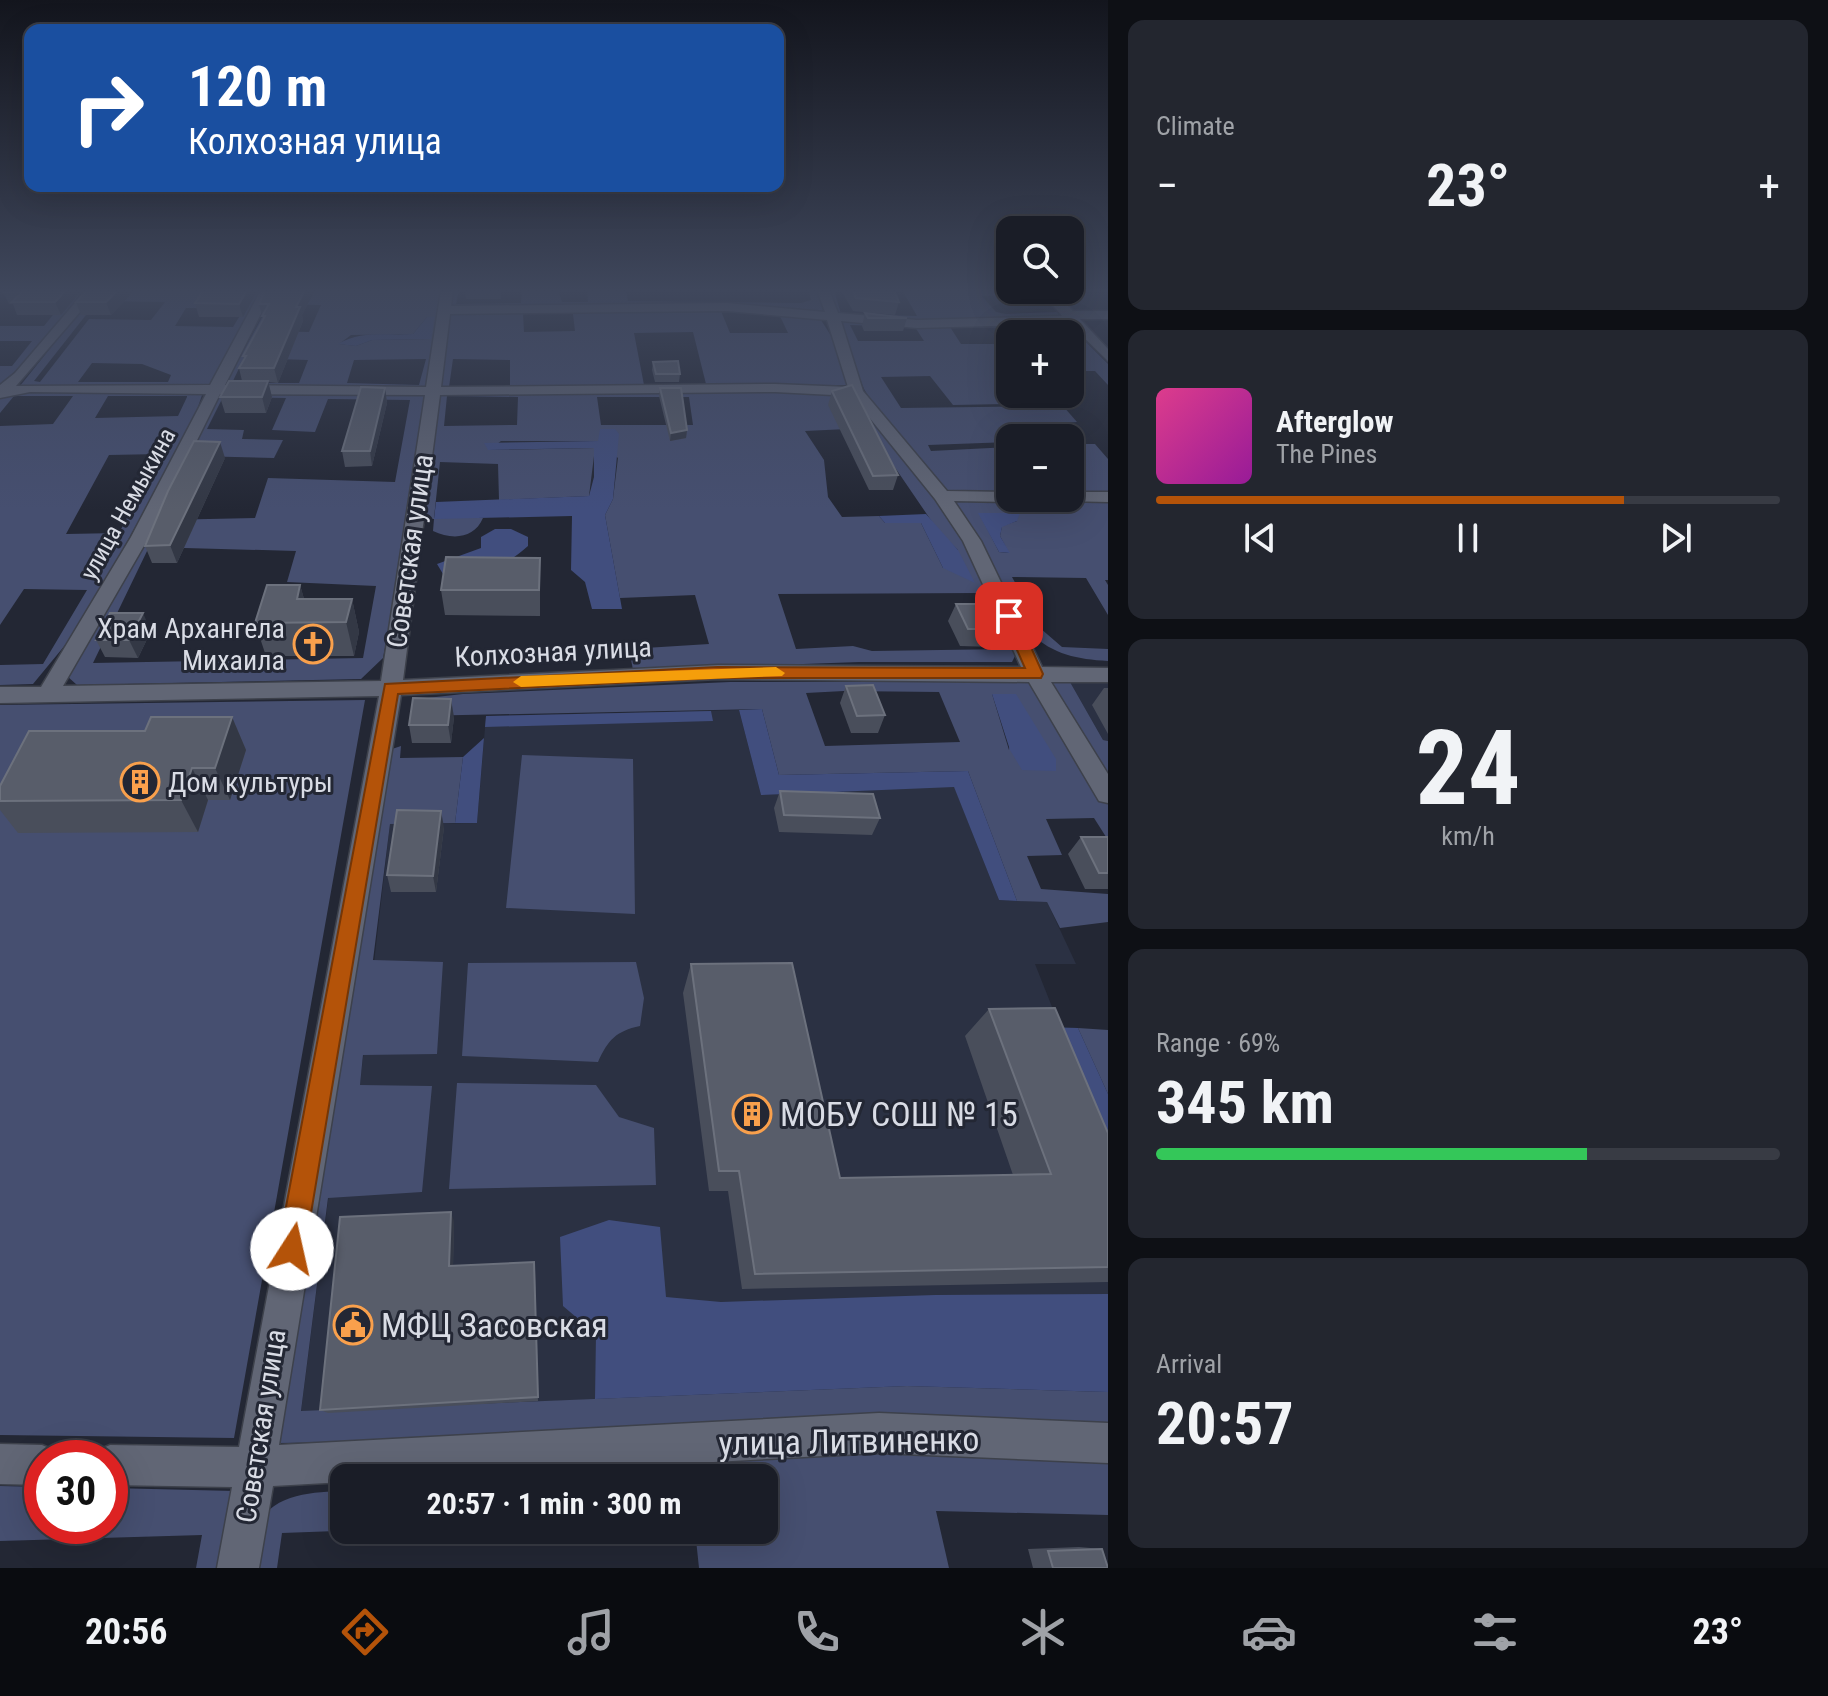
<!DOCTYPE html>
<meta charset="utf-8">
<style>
body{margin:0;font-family:"Roboto Condensed",sans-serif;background:#23262f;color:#f1f3f6;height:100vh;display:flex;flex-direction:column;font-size:30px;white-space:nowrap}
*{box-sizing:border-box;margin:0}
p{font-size:26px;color:#9fa2a7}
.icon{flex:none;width:44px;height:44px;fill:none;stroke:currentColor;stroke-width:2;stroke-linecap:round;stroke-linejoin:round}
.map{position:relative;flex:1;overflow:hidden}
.side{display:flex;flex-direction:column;gap:20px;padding:20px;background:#0e1015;width:720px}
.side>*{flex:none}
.hud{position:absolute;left:24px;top:24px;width:760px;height:168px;border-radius:16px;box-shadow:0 8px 32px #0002,0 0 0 2px #383b44;background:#1a4fa0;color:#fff;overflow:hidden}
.buttons{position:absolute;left:996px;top:216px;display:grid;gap:16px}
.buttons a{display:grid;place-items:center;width:88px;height:88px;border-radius:16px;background:#1a1d27;box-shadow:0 8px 32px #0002,0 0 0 2px #383b44;font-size:40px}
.speed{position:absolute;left:24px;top:1440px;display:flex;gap:16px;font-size:40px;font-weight:700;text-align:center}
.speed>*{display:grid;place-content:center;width:104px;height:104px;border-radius:50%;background:#1a1d27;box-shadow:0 8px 32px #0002,0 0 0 2px #383b44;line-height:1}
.speed .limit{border:12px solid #d22;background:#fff;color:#111}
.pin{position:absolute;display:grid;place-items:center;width:68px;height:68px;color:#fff;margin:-34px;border-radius:16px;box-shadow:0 4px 12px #0006}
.me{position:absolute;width:88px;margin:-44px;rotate:10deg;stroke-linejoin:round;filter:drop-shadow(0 0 6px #0008)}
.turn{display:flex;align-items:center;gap:28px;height:168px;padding:0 32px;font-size:36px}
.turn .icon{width:104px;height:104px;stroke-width:2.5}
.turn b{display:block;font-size:56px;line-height:68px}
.big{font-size:60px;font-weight:700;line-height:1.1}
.side .card{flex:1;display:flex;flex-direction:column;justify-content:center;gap:12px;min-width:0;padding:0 28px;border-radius:16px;background:#23262f}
.side .dial{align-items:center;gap:0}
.dial b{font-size:104px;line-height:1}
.song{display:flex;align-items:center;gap:24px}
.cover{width:96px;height:96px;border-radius:12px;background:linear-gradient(135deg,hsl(330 70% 55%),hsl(300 70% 35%))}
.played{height:8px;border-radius:4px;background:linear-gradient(90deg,#b45309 75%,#383b44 75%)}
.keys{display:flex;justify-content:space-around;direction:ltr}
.heat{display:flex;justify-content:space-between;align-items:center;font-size:44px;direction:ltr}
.charge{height:12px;border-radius:6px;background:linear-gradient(90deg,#34c759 69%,#383b44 0)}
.trip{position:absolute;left:330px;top:1464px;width:448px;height:80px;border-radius:16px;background:#1a1d27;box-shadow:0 8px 32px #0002,0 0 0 2px #383b44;font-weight:700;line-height:80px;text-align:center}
.dock{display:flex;height:128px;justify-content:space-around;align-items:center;background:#0a0c10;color:#9fa2a7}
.dock .icon{width:56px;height:56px}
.dock .current{color:#b45309}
.dock b{font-size:36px;color:#f1f3f6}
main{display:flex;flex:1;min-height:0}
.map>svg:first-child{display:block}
</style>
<main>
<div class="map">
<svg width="1108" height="1568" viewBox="0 0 1108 1568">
<rect width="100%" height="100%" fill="#232734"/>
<path fill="#2b3143" d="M1070 682 1108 683V741L1103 740Z
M739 710 761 795 954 786 999 900 1047 902 1076 964H1035L1060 1027 1078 1028 1108 1094V1392L907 1386 301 1412 336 1138 354 1136 390 824 477 823 486 716Z"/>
<path fill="#464f70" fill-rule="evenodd" d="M73 290H83L37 351 0 385V366H12L32 341H0V326H44Z
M97 290H261L211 386H20ZM97 301 165 302 151 320 89 319 40 382 34 381ZM186 308H243L244 309 233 327 175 326ZM92 363 142 364 171 375 168 382H78Z
M277 290H444L428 388 224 386ZM273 304 320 305H321L309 332 259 331ZM427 317 430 339 372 340 356 346 339 344 351 335 413 334ZM244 358 308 360 299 383H232ZM426 359 419 385 347 383 354 360Z
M451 290H459L456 304 521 303 522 290H558L562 302H588L587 290H626L628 301 801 303 811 300 809 290H820L823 311 448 309Z
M828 290H834L841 314 917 316 902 290H1030L1035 296H982L996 312 1006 314 1059 312 1058 318 913 322 834 315Z
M705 308 819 317 844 356 850 385 438 389 448 317 453 312ZM721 311 779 314 788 333H730ZM523 314H573L575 331 524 332ZM693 332 706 384 644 385 634 333ZM453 359 510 360V386L449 387Z
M836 319 1067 323 1108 364V385L1095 371H1070V334H1062L1057 328 950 327 961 344H1010V394H1052L1060 403 953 405 930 376 881 377 901 408 1063 406 1077 422 1063 423 1078 439 1010 438V442L928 445 931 451 1010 447V495L948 494 876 409 864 389ZM850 325 915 327 924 341H858Z
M221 390 426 393 411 482V514L383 658 361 679 77 685 67 676ZM223 397 286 398 272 430 315 432 328 399 410 400 395 482 268 478 255 518 163 520 193 456 274 458 283 440 242 439 244 430 207 429ZM149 547 296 551 287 582 376 586 363 658 93 663Z
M19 391 196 392 202 395 193 422 80 627 33 684 0 685V665L43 664 87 590 24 589 0 625V426L53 424 73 396H14L0 413V398ZM108 396H187V397L178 416 95 418ZM160 454 119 533 66 534 109 455Z
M780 391 843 394 856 400C882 431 911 461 935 495 969 544 992 599 1016 654L1012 662H859L633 670 629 649 709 644 695 595 620 598 605 515 613 499 618 458 599 441H501L489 450 595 448 589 496 499 500 498 464 440 462 434 518H483C474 539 452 540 433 531L434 519H421L437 393ZM447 396 518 397 517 425 444 426ZM597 397H689L693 425H601ZM868 428 939 532 958 550 943 568 921 523H885L879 516 842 517 828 497 824 460 805 431ZM980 593 1009 649 872 651 853 646 796 649 778 594Z
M1070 444H1095L1108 459V494L1070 495Z
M983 499H1108V580H1105L1108 585V615L1086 578 1012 577 1040 628 1062 647 1108 649V661C1077 659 1054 655 1030 633L955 500ZM979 513 1017 521 1002 526 1000 536 1009 553 999 552Z
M730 682H1030L1108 804V840L1094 818 1046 819 1062 855 1027 856 1041 889 1108 894V922L1060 928 1047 902 1017 901 968 771 779 775 762 709 416 716 427 698 463 694ZM844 691 939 692 960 742 825 746 806 693ZM992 694H1016L1009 750Z
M1070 682 1103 740 1108 741V782L1045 683Z
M365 700 234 1438 0 1435V705Z
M401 746 400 758 463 757 455 823 390 824 373 960 443 962 437 1054 363 1055 360 1085 432 1086 422 1192 328 1198 301 1411 907 1386 1108 1392V1434L278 1443 374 755Z
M522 755 633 759 635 914 506 908Z
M636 962 644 998 640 1026C616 1031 608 1040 598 1062L462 1056 468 963Z
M1078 1028 1108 1030V1094Z
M457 1083 596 1085 619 1117 654 1128 656 1185 449 1189Z
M889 1450 1108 1464V1515L936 1511 949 1568H699L695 1530H764V1478H573L603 1470Z
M0 1486 42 1487V1526H110V1488L235 1491 223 1568H196L202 1535 0 1541Z
M344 1491V1530H364L282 1533 277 1568H253C255 1555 254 1536 259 1524 273 1493 316 1492 344 1491Z"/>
<path fill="#414e7e" d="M427 317H434L431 339 372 340 356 346 338 344C363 330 385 336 413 334Z
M600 429H615L619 434 613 499 605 515 622 609H592L585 582 571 570 572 516 434 519 436 502 589 496 594 477V448L488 450 484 443 598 441Z
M978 513H1020L1017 521 1002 527 1000 536 1010 553 999 552Z
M926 514 958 550 975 583 943 568 921 523H885L879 516Z
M495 529H511L528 537V546C502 569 477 579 443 574L437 564 481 548V537Z
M992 694H1016L1056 759V771L1022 770 1010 750Z
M762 709 779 775 968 771 1017 901 999 900 954 787 761 795 739 710Z
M711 711 713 721 485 727 486 716Z
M484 738 477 823H455L463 757Z
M1031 1027 1078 1028 1108 1094V1218Z
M609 1220 660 1227 666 1297 721 1302 935 1295 1108 1294V1392L907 1386 595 1399 596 1334 563 1306 560 1237Z"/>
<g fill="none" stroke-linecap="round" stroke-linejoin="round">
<g stroke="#3d414b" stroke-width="3">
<path id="street" d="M86 290H99L16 386 210 385 261 290H273L225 385 426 387 441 290H453L451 306 727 303 825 312 817 290H829L838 313 917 320 1062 316 1040 290H1053L1073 311H1108V319H1080L1108 349V361L1070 324 917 328 841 321 863 391 947 491 1010 492V498H1018L1010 502 954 501 981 541 1042 667 1108 668V682H1051L1108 774V803L1099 801 1029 682 718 679 401 695 279 1445 879 1413 1108 1423V1463L879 1453 419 1478H344V1482L273 1486 259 1568H217L232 1487 110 1485V1458H93L96 1451 110 1445 239 1447 379 696 0 703V687H41L131 537 206 394 30 392 0 398V385L15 373ZM727 311 827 320 848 387 775 384 441 387 450 314ZM775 392 852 396 935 499 963 541 1021 667 718 665 403 680 440 395ZM220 394 425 395 381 681 63 686 149 537Z
M1070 492H1108V502L1064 501 1062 498H1070Z
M0 1444 42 1445 56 1451 59 1458H42V1485L0 1484Z"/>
</g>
<use href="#street" fill="#616675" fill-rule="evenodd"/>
</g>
<path fill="#494e5b" d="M4 290H82L61 315H17L13 304H9L3 292Z
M87 290H135L111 315H81L76 302Z
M204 290H258L243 317H199L195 303Z
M265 290H315L302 315 303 321 278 383 268 382 272 397 266 413H225L220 397 242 381 239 368 244 359 243 356 263 320 259 304Z
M465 290H501V299H466Z
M842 290H894L899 302 895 315 853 311 842 292Z
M865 313 907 318 903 331H864L862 326Z
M653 362 680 374 679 382H655L652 370Z
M385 388 387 403 372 466 345 467 342 451Z
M660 388 687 430 686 438 670 441 659 396Z
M832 391 898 475 893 490H869L828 405Z
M225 458 177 563H152L145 546Z
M540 558V616L445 615 441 590Z
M300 585 304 599H352L359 632 354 656H266L255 623Z
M956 604 1002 629 993 647 960 646 948 621Z
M151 631 138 658 105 657 96 640Z
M846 686 885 715 878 733H851L840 703Z
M1104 688H1108V734L1092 705Z
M232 717 246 750 230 800H208L198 832 18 833 0 810V786L145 731Z
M454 717 451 743H412L409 725Z
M780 791 880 818 872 835 779 832 774 808Z
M444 827 436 892H391L387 875Z
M1081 837H1108V889H1085L1068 854Z
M691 964 840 1178 1013 1175 965 1036 989 1009 1108 1133V1282L742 1289 728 1191H709L683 993Z
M454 1221 453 1266 535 1270 538 1401 328 1413 320 1410Z
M1079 1547 1102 1549 1108 1568H1033L1028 1549Z"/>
<path fill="#333845" d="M66 290H82L61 315 55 302Z
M118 290H135L111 315 106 302Z
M247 290H258L243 317 239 304Z
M305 290H315L302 315 303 321 278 383 274 368 296 307Z
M268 381 272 397 266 413 262 397Z
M385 388 387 403 372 466 370 451Z
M687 430 686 438 670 441 671 433Z
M220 442 225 458 177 563 170 545Z
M300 585 310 619 297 599Z
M352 599 359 632 354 656 346 622Z
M143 613 151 631 138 658 129 640Z
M451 699 454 717 451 743 448 725Z
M232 717 246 750 230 800 215 768Z
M192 768 208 800 198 832 181 800Z
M441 811 444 827 436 892 433 876Z
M451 1212 454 1221 453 1274 449 1266Z"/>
<path fill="#585d6a" stroke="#6c717d" stroke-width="2" d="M4 290H66L55 302H12L23 291 3 292Z
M87 290H118L106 302H76Z
M204 290H247L239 304 195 303Z
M265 290H305L296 307H300L274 368H239L246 356H243L265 316H262L269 304H259Z
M852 290H894L899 302 856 298Z
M865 313 907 318H868Z
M678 361 680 374H656L653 362Z
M229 381H268L262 397H220Z
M852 385 898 475 873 476 832 391Z
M361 387 385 388 370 451H342Z
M660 388H681L687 430 671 433Z
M194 441 220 442 170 545 145 546 168 491Z
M446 557 540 558 539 590H441Z
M267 585H300L297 599H352L346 622 255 623Z
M956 604H989L1002 629H968Z
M110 613H143L129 640H96Z
M873 685 885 715 857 716 846 686Z
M413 698 451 699 448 725H409Z
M151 717H232L215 768H192L181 800 0 801V786L29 731H145Z
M780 791 873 794 880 818 784 815Z
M397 810 441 811 433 876 387 875Z
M1081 837H1108V873H1099Z
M792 963 840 1178 1051 1174 989 1009 1055 1008 1108 1133V1267L755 1274 739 1171H719L691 964Z
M451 1212 449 1266 534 1262 538 1397 320 1410 340 1217Z
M1102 1549 1108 1568H1053L1048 1551Z"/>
<linearGradient id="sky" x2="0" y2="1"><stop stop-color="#13151d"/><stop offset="0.57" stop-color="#3f475c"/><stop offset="1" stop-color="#3f475c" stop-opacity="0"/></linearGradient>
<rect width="1108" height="510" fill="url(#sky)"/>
<path fill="#b45309" stroke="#753606" stroke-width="2" d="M1009 611 1017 616 1043 674 1041 678H718L398 694 305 1249 301 1259 292 1262 282 1259 278 1249 385 684 718 667 1025 668 1002 616Z"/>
<path fill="#f59e0b" d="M776 667 785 673 782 676 521 687 513 682 521 676Z"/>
<defs>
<g id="church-ring" transform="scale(2)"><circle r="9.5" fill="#232734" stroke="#f9a04c" stroke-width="1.5"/><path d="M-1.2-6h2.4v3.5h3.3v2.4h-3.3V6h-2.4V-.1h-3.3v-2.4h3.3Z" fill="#f9a04c"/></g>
<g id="building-ring" transform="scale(2)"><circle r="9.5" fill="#232734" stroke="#f9a04c" stroke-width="1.5"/><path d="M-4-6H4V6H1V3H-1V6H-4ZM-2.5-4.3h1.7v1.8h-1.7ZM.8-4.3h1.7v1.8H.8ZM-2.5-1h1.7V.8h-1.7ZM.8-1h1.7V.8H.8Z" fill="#f9a04c"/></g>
<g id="civic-ring" transform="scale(2)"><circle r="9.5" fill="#232734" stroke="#f9a04c" stroke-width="1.5"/><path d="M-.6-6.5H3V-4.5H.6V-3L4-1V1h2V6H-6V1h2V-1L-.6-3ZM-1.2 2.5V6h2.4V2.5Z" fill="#f9a04c"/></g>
</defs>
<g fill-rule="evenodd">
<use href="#church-ring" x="313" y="644"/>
<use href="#building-ring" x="140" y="782"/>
<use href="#building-ring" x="752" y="1114"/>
<use href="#civic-ring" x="353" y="1325"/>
</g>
<g text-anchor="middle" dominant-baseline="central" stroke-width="6" stroke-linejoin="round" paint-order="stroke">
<g font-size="24" fill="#d9dce5" stroke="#232734">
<text transform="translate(128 504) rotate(-61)">улица Немыкина</text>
</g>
<g font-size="28" fill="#d9dce5" stroke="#232734">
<text transform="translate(410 551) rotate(-82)">Советская улица</text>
<text transform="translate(553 652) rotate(-3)">Колхозная улица</text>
<text transform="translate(261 1426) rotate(-81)">Советская улица</text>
</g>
<g font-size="28" fill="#d9dce5" stroke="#232734" text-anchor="end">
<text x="285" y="628">Храм Архангела<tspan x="285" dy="32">Михаила</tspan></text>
<text x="168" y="782" text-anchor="start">Дом культуры</text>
</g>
<g font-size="34" fill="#d9dce5" stroke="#232734" text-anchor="start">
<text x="780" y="1114">МОБУ СОШ № 15</text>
<text x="381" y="1325">МФЦ Засовская</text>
</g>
<g font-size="34" fill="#d9dce5" stroke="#232734">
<text transform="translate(849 1441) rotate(-1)">улица Литвиненко</text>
</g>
</g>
</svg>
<div class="buttons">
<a><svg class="icon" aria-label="search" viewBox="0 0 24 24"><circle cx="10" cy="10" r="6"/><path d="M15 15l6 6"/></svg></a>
<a>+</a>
<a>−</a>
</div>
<div class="speed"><div class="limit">30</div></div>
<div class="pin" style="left:1009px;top:616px;background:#d93025"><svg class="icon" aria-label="arrive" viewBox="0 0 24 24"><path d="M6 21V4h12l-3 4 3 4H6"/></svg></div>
<svg class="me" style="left:292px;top:1249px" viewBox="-20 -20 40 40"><circle r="19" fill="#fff"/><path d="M0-13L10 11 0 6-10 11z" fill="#b45309"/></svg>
<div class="trip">20:57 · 1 min · 300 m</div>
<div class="hud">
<div class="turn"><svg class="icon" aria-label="right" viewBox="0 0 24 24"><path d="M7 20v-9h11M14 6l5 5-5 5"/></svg><div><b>120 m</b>Колхозная улица</div></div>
</div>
</div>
<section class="side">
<div class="card"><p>Climate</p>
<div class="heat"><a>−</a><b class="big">23°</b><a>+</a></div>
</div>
<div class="card">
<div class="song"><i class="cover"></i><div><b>Afterglow</b><p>The Pines</p></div></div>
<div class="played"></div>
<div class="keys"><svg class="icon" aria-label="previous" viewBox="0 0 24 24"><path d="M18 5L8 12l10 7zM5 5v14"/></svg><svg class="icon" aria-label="pause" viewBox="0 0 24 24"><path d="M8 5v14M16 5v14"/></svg><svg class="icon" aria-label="next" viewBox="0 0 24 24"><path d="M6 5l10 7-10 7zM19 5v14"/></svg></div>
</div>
<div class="card dial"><b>24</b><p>km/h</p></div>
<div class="card"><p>Range · 69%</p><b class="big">345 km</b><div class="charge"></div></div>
<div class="card"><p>Arrival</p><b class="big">20:57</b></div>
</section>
</main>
<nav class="dock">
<b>20:56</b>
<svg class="icon current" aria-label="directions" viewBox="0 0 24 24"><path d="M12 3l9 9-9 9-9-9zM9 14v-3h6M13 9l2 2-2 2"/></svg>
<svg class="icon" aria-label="music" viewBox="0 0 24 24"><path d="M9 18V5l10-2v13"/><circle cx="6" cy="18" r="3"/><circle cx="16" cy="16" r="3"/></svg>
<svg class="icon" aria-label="phone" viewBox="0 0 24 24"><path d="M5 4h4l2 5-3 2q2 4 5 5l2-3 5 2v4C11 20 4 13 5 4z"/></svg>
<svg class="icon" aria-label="climate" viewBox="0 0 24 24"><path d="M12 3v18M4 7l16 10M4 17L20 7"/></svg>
<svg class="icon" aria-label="car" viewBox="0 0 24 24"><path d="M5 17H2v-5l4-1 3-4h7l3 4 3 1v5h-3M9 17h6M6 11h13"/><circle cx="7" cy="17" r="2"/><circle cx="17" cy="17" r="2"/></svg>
<svg class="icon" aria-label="filters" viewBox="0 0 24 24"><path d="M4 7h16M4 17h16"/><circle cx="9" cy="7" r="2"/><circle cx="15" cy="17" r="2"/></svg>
<b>23°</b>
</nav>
